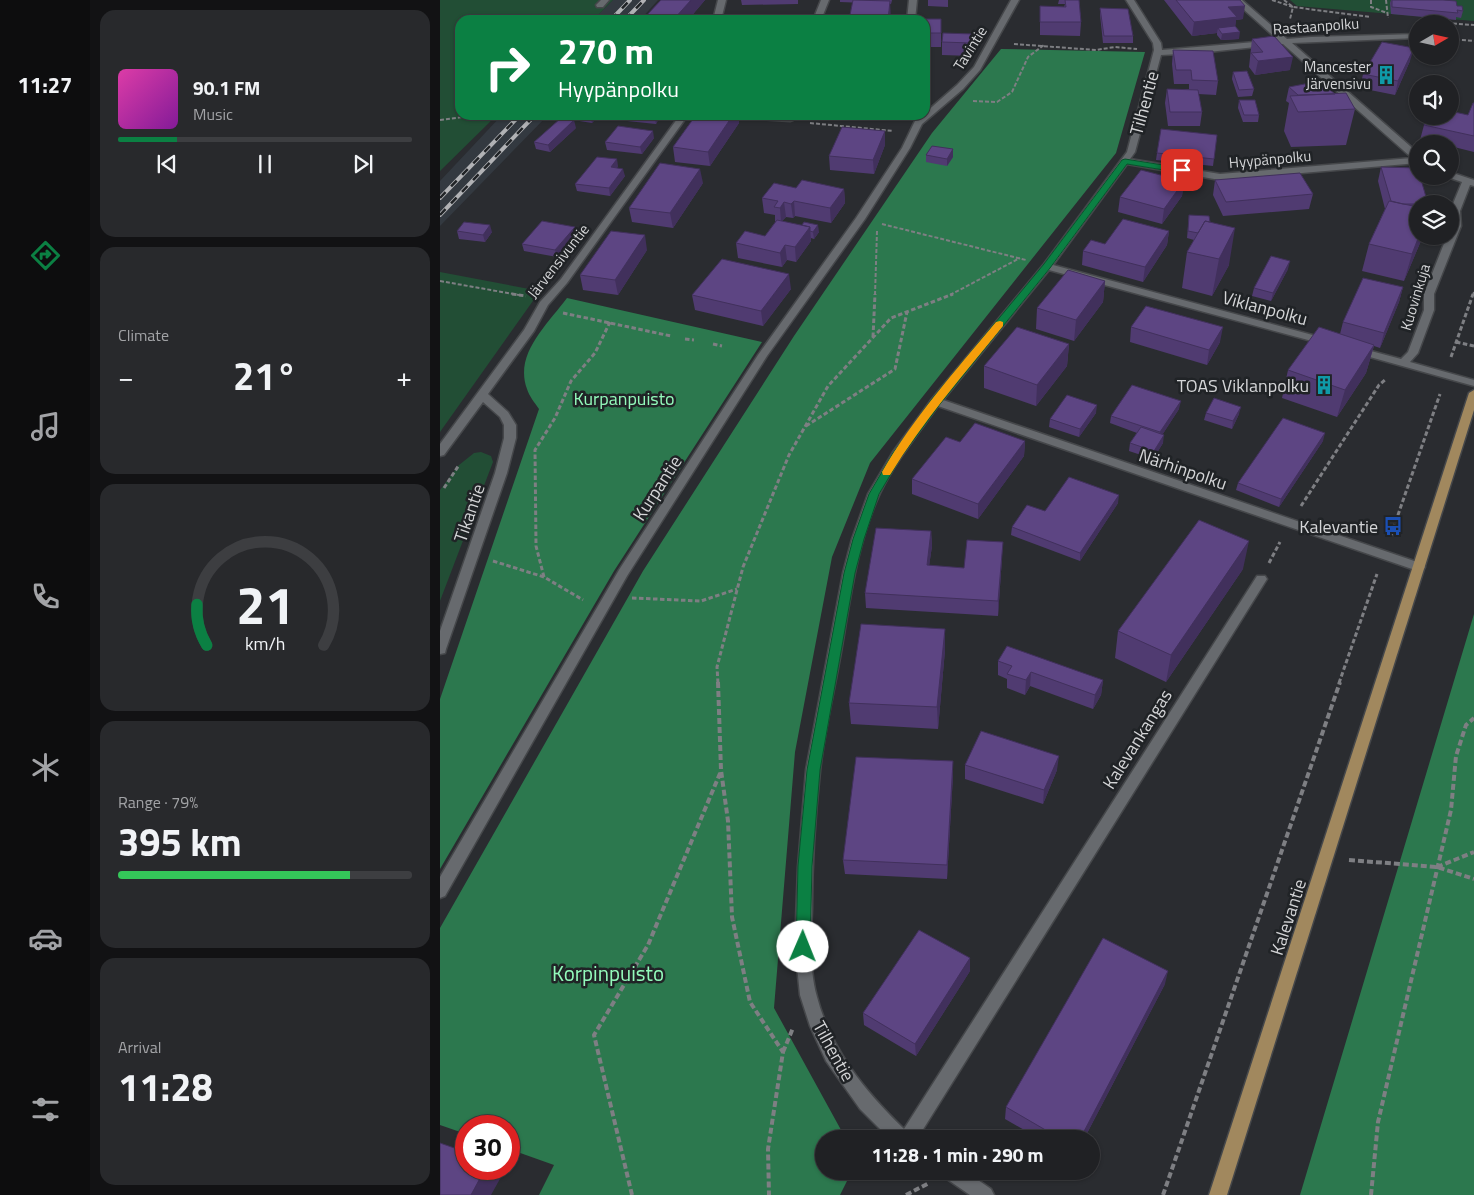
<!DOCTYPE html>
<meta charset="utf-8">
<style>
body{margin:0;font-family:"Titillium Web",sans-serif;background:#28292c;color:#f1f3f6;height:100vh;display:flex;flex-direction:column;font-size:19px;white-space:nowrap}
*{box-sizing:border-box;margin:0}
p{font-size:16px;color:#a2a3a6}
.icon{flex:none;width:28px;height:28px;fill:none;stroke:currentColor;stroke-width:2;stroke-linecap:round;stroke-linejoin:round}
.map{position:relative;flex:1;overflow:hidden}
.drawer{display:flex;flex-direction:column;gap:10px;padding:10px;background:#121214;width:350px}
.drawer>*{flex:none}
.top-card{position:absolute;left:15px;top:15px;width:475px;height:105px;border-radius:15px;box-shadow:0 1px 4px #0004,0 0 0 1px #3d3e41;background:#0b8043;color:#fff;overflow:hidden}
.needle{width:32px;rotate:81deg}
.buttons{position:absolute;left:969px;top:15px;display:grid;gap:10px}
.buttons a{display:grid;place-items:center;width:50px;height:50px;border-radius:50%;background:#202124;box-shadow:0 1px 4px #0004,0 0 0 1px #3d3e41;font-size:25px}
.speed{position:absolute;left:15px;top:1115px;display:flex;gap:10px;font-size:25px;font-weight:700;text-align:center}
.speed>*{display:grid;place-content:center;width:65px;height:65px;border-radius:50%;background:#202124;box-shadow:0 1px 4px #0004,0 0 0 1px #3d3e41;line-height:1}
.speed .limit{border:8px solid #d22;background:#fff;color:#111}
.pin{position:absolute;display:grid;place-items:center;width:42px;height:42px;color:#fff;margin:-21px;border-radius:10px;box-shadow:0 2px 8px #0006}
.me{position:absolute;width:55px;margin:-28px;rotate:1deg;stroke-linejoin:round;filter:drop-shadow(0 0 4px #0008)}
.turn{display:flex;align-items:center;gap:18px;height:105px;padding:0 20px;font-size:22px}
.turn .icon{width:65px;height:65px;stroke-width:2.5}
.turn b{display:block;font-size:35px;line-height:42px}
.big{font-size:38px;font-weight:700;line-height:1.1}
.drawer .card{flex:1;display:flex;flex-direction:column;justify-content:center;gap:8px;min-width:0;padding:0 18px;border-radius:15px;background:#28292c}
.drawer .dial{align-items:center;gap:0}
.dial svg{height:130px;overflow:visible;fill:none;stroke:#3d3e41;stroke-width:7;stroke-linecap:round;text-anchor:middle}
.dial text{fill:#f1f3f6;stroke:none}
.song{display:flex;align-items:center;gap:15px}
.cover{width:60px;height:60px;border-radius:8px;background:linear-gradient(135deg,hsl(320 70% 55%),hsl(290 70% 35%))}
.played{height:5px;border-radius:2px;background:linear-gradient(90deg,#0b8043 20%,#3d3e41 20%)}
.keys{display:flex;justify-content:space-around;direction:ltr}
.heat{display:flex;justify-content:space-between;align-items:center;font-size:28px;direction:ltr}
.charge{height:8px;border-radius:4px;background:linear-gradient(90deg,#34c759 79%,#3d3e41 0)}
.trip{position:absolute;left:375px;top:1130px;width:285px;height:50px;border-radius:25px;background:#202124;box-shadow:0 1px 4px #0004,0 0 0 1px #3d3e41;font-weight:700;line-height:50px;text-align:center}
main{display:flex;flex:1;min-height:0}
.tabs{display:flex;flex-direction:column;width:90px;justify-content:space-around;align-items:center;background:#0d0d0e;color:#a2a3a6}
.tabs .icon{width:35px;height:35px}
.tabs .active{color:#0b8043}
.tabs b{font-size:22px;color:#f1f3f6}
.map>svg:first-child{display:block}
</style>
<main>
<nav class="tabs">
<b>11:27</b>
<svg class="icon active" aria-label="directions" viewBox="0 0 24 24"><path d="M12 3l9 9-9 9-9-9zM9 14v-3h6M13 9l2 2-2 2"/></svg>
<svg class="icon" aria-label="music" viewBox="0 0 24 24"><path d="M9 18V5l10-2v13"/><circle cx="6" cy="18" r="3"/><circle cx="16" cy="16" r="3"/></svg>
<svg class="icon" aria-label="phone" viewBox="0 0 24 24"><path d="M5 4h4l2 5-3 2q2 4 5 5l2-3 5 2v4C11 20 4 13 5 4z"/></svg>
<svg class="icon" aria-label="climate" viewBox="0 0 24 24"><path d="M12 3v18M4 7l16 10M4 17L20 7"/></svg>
<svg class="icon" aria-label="car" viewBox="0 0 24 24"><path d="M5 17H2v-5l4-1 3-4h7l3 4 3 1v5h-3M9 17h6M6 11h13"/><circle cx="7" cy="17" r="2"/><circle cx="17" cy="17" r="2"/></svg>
<svg class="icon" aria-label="filters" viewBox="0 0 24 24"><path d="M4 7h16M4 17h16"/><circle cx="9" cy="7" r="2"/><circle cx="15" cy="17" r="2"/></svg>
</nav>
<section class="drawer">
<div class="card">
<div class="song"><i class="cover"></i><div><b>90.1 FM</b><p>Music</p></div></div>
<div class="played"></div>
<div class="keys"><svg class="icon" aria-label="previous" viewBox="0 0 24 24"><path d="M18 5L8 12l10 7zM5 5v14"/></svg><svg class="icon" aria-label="pause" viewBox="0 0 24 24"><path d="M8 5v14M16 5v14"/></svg><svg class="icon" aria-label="next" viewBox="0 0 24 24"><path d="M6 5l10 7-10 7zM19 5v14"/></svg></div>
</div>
<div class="card"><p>Climate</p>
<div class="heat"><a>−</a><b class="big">21°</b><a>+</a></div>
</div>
<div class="card dial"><svg viewBox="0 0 100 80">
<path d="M14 69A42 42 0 1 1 86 69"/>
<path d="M14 69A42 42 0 0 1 8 44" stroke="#0b8043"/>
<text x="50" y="56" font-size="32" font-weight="700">21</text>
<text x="50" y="72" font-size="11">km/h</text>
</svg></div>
<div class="card"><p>Range · 79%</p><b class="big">395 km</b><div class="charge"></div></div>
<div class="card"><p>Arrival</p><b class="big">11:28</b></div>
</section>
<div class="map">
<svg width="1034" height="1195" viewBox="0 0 1034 1195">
<rect width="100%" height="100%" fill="#2a2c30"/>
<path fill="#333940" d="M173 0H218L200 20H153Z
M62 115H108L0 226V181Z"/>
<path fill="#224e35" d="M0 0H173L153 20H20V115H57L0 171Z
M850 0H1034V21L857 6Z
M0 272 100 291 0 432Z
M41 452 51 456 53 462 0 601V490L19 465 34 453Z"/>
<path fill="#2c784e" d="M561 49 705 52 676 153 430 463 392 557 355 752 334 1008 406 1139H384V1171H412L400 1195H99L114 1165 69 1149V1126H26V1134L0 1125V928L203 571 354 336 492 133Z
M127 298 322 342 174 571 0 869V699L99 409C95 403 89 396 87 389 74 354 107 325 127 298Z
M1034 614V1195H860Z"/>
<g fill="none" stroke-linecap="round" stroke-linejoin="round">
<g stroke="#45474a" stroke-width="3">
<path id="minor" d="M161 0H169L163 7H157L156 5Z
M278 0H286L281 20H273Z
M381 0H389L381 20H373Z
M469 0H477L475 20H467Z
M571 0H579L540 70 523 89 482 124 470 148 425 219 327 356 187 576 5 896 0 898V877L179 570 318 355 416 218 462 148 475 121 485 115V113L517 85 534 67Z
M686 0H694L721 43 722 50 838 40 793 0H802L847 39 871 37 978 34V38L852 43 978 153V163L780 180 687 164 613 265 891 340 892 342 891 344H883L609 270 503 400 983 564 985 567 983 570H975L498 406C478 434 455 462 440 493 417 542 410 600 401 652 394 692 384 732 380 771 375 817 372 862 372 908 371 937 369 969 377 997 391 1050 425 1091 464 1129L817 576H825L827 579 477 1139H450L420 1109 386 1061 370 1026 360 995 355 947 358 867 366 770 403 573 412 539 428 494 453 452 492 399 604 264 687 152 714 50 713 43ZM843 44 972 158 780 174 690 159 695 152 721 55 759 53Z
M240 115H248L127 283 108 305 94 331 48 394 68 412 76 425V438L67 473 6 649 5 653 0 654V631L55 473 64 438V425L60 417 43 402 4 455 0 456V444L84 330 100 302 121 279Z
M298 115H355L353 120 350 121 302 118Z
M1010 172 1034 180V186L1030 185 1020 211 1021 226 994 294V310L978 353 970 362 1034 380V386L912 352 911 350 916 347 961 359 968 352 984 310V294L1007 236H1010V211L1022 182 1007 177 1010 176Z
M501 1171H525L551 1189 554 1195H530L504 1177Z"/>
</g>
<g stroke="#45474a" stroke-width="3">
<path id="major" d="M1034 390V410L787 1195H769L1029 393Z"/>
</g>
<path stroke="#7e7f83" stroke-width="2" stroke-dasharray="4 2" stroke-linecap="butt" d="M832 0 853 7 850 19
M844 0 853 7 930 17
M931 0V7L947 13
M946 0 948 18
M989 22 1034 25
M1010 39 1034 41
M574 44 656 50 675 47 697 49
M533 101 557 102 572 92 588 57 604 45
M0 120 38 115
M370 123 453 131
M442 224 586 260
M0 281 79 295
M435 295 437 231
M510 295 580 258
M1033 295 1034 292"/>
<path stroke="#7e7f83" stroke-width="3" stroke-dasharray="4.5 2.5" stroke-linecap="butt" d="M72 294 86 296
M123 313 231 336
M433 337 435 294
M245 339 254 340
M1016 342 1034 346
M273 344 282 346
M1011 357 1033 294
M366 426 455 369 467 312
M4 488 19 465
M861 506 939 385 946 379
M951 535 1000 394
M53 561 104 577 143 600
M829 563 840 542
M104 577 96 546 95 450 115 418 131 381 155 353 170 322
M192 598 261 601 297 589
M278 683 277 667 303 567 349 455 388 386 451 318 513 294
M899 683 937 574"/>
<path stroke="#7e7f83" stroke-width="4" stroke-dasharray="6 3" stroke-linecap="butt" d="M278 682 281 770 288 821 292 917 310 1002 343 1052 328 1149 329 1195
M909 860 997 867 1034 879
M997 867 1034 852
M343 1052 353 1028
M192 1195 154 1035 208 945 281 771
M466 1195 489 1183
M723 1195 900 682
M931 1195 938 1122 1011 810 1016 756 1026 725 1034 718"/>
<use href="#minor" fill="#676a6e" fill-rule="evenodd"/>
<use href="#major" fill="#a1885e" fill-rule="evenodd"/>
<g stroke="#b1b2b5" stroke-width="4">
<path id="rail" d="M171 20 190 0
M185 20 204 0
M0 198 80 115
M0 215 95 115"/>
</g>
<use href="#rail" stroke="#202326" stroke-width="2.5" stroke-dasharray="8" stroke-linecap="butt"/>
</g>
<path fill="#503b71" d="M221 0H265L248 20H207V15Z
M301 0H358V4L302 5Z
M400 0H452L451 4 400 2Z
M488 0H508V7L488 6Z
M619 0H639L641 22 640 36 600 35V6L624 7 625 4H618Z
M724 0H800L803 19 796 20 795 26 799 39 781 40 777 35V33L752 36Z
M951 0H1003L1017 6 1023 11 1021 18 1016 17V20L951 14 950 3Z
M660 8 693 36V43H663L660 15Z
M485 20 501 33V47H485Z
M533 34V48L531 56 502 55V42Z
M812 39 850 70 815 75 809 67Z
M733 50 778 81 776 95 758 94 762 112 760 126H728L725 103 727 89H749V84H734L732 64Z
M970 61 955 95 920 88 923 74Z
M793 72 814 89 812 96 798 97 792 79Z
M849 87 895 94 915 109 906 145 851 147 844 131 849 103 846 101Z
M799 100 819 115 818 122H803L798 108Z
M1034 103V152L1010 146V144H998L980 140 984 125 1028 115Z
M132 115H159L152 123 133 120Z
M186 115H225L223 118H219L216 124 187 121Z
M256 115H298L299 123 270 166 235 162 233 147Z
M136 128 110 152 96 149 94 142Z
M777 135 773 166 716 160 717 153Z
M214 138 202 154 167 150 165 142Z
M445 145 434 174 390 170 389 156Z
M513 149V157L507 166 486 162V155Z
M178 166 177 168 185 176 170 196 137 191 135 184Z
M941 167 978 204V236H983L964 281 922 271 929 244 945 209 938 181Z
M775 180 873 194 869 209 783 216 773 195Z
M744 181 742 196 722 224 678 212 680 197Z
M263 183 233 228 192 222 189 208Z
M356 188 404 189 405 203 391 223 355 216 353 218 346 217 342 221 379 232 374 239 371 238V241L356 262 347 260 342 267 298 258 296 243 325 236 336 221H335V215L324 213 322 198Z
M749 215 770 222 789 265 772 296 742 288 747 252 754 240 747 238Z
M17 231 52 232 45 242 19 239Z
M729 231 727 245 703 282 642 265 643 251 665 244Z
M137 234 117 257 84 251 82 244Z
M207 250 178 295 143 290 140 275Z
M848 269 831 301 812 296 814 288Z
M665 281 663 302 634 341 596 329 597 308Z
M963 287 959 302 940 348 934 346 926 373 897 417 842 398 848 370 900 334 903 322Z
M351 289 323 326 255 310 252 295Z
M691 327 780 342 767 365 690 342Z
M629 344 627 366 596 406 544 388V366Z
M739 409 722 435 723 443 713 459 689 451 690 443 697 433 670 423 671 416Z
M656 413 639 437 609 427 610 419Z
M766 413 799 414 792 429 764 420Z
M585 441 584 456 538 519 472 494V479Z
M883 441 839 507 796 490 798 483Z
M678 503 640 561 571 535 572 527 605 511Z
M491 531 492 546 489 566 524 568 562 557 558 616 426 608 425 593Z
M803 569 726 682 675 658 678 631Z
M505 629V650L498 729 411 724 409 703Z
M558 661 663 680 661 695 653 709 590 686 585 695 567 688V679L558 675Z
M525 765 617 770 603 804 525 779Z
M513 775 507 879 405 874 403 860Z
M530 971 476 1056 424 1025 423 1013Z
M725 984 644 1139H600L565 1119 566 1107Z"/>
<path fill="#41305c" d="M251 0H265L248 20H235L234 19Z
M450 1 451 20H448Z
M805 6 803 19 796 20 795 31 778 28 777 33 752 36 754 22 788 7Z
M800 32 799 39 781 40 782 34Z
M533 34V48L531 56V43Z
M974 48 970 61 955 95 958 81Z
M853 57 850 70 815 75 818 61Z
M151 115H159L152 123 150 116Z
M214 115H218L219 118 216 124Z
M293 115H298L299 123 270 166 268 152Z
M134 120 136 128 110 152 108 145Z
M213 131 214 138 202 154 200 147Z
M445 131V145L434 174 433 160Z
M513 149V157L507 166V159Z
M177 159 178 166 172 174 171 167Z
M183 169 185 176 170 196 169 188Z
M260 169 263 183 233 228 230 213Z
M744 181 742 196 722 224 724 209Z
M404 189 405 203 391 223 390 208Z
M354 201 355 216 353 218 351 204Z
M344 202 346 217 341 222 340 208Z
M50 225 52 232 45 242 43 235Z
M378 225 379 232 374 239 373 232Z
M135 227 137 234 117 257 115 250Z
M370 227 371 241 356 262 355 247Z
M795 228 789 265 772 296 779 259Z
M729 231 727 245 703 282 705 267Z
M205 235 207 250 178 295 175 280Z
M979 236H983L964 281 972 254Z
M345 245 347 260 342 267 340 253Z
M850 261 848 269 831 301 833 293Z
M349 274 351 289 323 326 321 311Z
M665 281 663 302 634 341 636 320Z
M963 287 959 302 940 348 944 333Z
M783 327 780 342 767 365 769 350Z
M629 344 627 366 596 406 597 385Z
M934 345 926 373 897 417 905 390Z
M741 401 739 409 719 440 720 432Z
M657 405 656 413 639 437 640 429Z
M801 407 799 414 792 429 793 421Z
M885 433 883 441 839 507 841 499Z
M724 435 723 443 713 459 714 451Z
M585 441 584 456 538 519V504Z
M679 495 678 503 640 561V553Z
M491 531 492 546 487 580V565Z
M809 541 803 569 726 682 731 655Z
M563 542 562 557 558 616V601Z
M505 629V650L498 729 497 707Z
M591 672 590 686 585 695 586 680Z
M663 680 661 695 653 709 655 695Z
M619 756 617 770 603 804 604 790Z
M513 761V775L507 879V865Z
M530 958V971L476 1056 475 1044Z
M728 971 725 984 644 1139H640Z
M45 1169H55L61 1177 51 1195H31Z"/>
<path fill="#5d4583" stroke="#41305c" d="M221 0H251L234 19 207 15Z
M413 0 450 1 448 20H409Z
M625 0H639L641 22H600V6L626 7Z
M736 0H800L805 6 788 7 797 17 754 22Z
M952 0H1003L1016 1 1017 6H1022L1023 11 1017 10 1018 13 952 7Z
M660 8 688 9 693 36H664Z
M477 19H501V33H485V20H477Z
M795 26 800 32 782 34 778 28Z
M503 33 533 34 531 43 502 42Z
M834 36 853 57 818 61 811 53 823 52 812 39Z
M942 42 974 48 958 81 923 74Z
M733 50 773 51 778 81 752 80 751 70H736Z
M807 71 814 89 799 90 793 72Z
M880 81 895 94 858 95 849 87Z
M727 89 758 90 762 112H730Z
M906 93 915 109 858 112 850 96Z
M799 100H815L819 115H804Z
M1033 103H1034V136L984 125 988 116H1010V111L1028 115Z
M256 115H293L268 152 233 147Z
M121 118 134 120 108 145 94 142Z
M178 126 213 131 200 147 165 142Z
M402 127 445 131 433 160 389 156Z
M721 129 777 135 774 159 717 153Z
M492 146 513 149 507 159 486 155Z
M157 157 177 159 171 167 183 169 169 188 135 184Z
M220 163 260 169 230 213 189 208Z
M941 167 977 168 978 176H980L988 204H963L951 201Z
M701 170 744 181 724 209 680 197Z
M860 173 873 194 786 202 775 180Z
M362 180 404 189 390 208 354 201 351 204 344 202 340 208 334 207 338 201 322 198 334 183 356 188Z
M949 201 978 207V236H979L972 254 929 244Z
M749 215 769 216 770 222 765 221 758 233 748 231Z
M683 219 729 231 705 267 643 251 651 240 665 244Z
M337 220 370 227 355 247 345 245 340 253 296 243 305 231 325 236Z
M102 221 135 227 115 250 82 244Z
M765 221 795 228 779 259 747 252Z
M24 222 50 225 43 235 17 231Z
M364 222 378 225 373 232 370 231V227L362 225Z
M171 231 205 235 175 280 140 275Z
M831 256 850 261 833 293 814 288Z
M282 259 349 274 321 311 252 295Z
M628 270 665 281 636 320 597 308Z
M923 278 963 287 944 333 903 322Z
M706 306 783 327 769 350 691 327Z
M577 327 629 344 597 385 544 366Z
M879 327 934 345 905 390 848 370Z
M692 385 741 401 720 432 671 416Z
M627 395 657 405 640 429 610 419Z
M774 398 801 407 793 421 766 413Z
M843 418 885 433 841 499 798 483Z
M535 423 585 441 538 504 472 479 506 437 520 442Z
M701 427 724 435 714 451 690 443Z
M629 477 679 495 640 553 572 527 587 505 605 511Z
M759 520 809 541 731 655 678 631Z
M436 528 491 531 487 565 524 568 527 540 563 542 558 601 425 593Z
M421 624 505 629 497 707 409 703Z
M567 646 663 680 655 695 591 672 586 680 567 674 572 666 558 661Z
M541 731 619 756 604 790 525 765Z
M416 757 513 761 507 865 403 860Z
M479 930 530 958 475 1044 423 1013Z
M663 938 728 971 640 1139H621L566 1107Z
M0 1143 26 1152V1169H45L31 1195H0Z"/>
<path fill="#0b8043" stroke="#07532c" d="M685 159 742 168 746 170 742 173 687 164 610 268 500 404 461 457 439 494 424 539 415 573 380 770 372 866 370 947 368 952 363 954 358 952 356 947 358 866 367 770 404 573 413 539 429 494 453 453 492 399 604 264 682 160Z"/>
<path fill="#f59e0b" d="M560 321 563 322V326C524 374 483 421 450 475H443L442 472C473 418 516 370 556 322Z"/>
<defs>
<g id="building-bare" transform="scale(1.5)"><path d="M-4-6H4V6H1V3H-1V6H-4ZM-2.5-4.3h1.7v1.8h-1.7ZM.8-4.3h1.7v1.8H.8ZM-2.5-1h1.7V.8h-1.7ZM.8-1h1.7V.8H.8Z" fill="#0f9aa8" stroke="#202326" stroke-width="2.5" paint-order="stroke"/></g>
<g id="bus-bare" transform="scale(1.5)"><path d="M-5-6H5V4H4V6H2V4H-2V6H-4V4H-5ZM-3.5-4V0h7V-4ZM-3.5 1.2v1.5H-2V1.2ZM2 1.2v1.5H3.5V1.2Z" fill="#1a4fb4" stroke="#202326" stroke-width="2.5" paint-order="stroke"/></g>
</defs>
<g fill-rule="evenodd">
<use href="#building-bare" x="946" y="75"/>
<use href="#building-bare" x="884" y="385"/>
<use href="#bus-bare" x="953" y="526"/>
</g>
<g text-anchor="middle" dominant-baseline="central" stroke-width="5" stroke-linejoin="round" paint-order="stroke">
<g font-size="15" fill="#d4d5d7" stroke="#202326">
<text transform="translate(876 26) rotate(-4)">Rastaanpolku</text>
<text transform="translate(530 48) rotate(-58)">Tavintie</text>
<text transform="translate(830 159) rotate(-5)">Hyypänpolku</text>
<text transform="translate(118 261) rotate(-52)">Järvensivuntie</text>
<text transform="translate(975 297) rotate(-73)">Kuovinkuja</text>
</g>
<g font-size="15" fill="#d4d5d7" stroke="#202326" text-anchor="end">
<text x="931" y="66">Mancester<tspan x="931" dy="17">Järvensivu</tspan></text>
</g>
<g font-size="18" fill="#d4d5d7" stroke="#202326">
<text transform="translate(704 103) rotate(-75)">Tilhentie</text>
<text transform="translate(825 308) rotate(15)">Viklanpolku</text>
<text transform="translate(743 469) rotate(19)">Närhinpolku</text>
<text transform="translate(217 488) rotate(-57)">Kurpantie</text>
<text transform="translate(29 513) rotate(-71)">Tikantie</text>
<text transform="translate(697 739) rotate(-58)">Kalevankangas</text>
<text transform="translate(848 917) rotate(-72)">Kalevantie</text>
<text transform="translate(394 1051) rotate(61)">Tilhentie</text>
</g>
<g font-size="18" fill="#d4d5d7" stroke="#202326" text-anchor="end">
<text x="869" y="385">TOAS Viklanpolku</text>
<text x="938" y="526">Kalevantie</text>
</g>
<g font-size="18" fill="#93fabb" stroke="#202326">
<text x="184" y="398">Kurpanpuisto</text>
</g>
<g font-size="21" fill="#93fabb" stroke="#202326">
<text x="168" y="973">Korpinpuisto</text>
</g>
</g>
</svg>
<div class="buttons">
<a><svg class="needle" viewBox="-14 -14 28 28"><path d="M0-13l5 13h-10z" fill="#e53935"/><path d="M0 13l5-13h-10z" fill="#a2a3a6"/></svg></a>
<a><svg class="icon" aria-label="sound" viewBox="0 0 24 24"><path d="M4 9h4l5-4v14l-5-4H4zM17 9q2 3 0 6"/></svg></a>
<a><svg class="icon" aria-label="search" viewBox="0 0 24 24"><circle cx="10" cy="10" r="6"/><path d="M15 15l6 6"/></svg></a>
<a><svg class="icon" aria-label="layers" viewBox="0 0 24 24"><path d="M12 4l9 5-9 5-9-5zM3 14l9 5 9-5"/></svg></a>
</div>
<div class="speed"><div class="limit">30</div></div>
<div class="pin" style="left:742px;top:170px;background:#d93025"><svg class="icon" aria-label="arrive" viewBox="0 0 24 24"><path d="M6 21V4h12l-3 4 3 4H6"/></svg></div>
<svg class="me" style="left:363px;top:947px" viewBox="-20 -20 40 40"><circle r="19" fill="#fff"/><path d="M0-13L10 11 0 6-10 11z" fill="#0b8043"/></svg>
<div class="trip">11:28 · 1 min · 290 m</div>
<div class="top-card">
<div class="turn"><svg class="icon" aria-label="right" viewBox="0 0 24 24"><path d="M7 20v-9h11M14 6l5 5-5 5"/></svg><div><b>270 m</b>Hyypänpolku</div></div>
</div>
</div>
</main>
